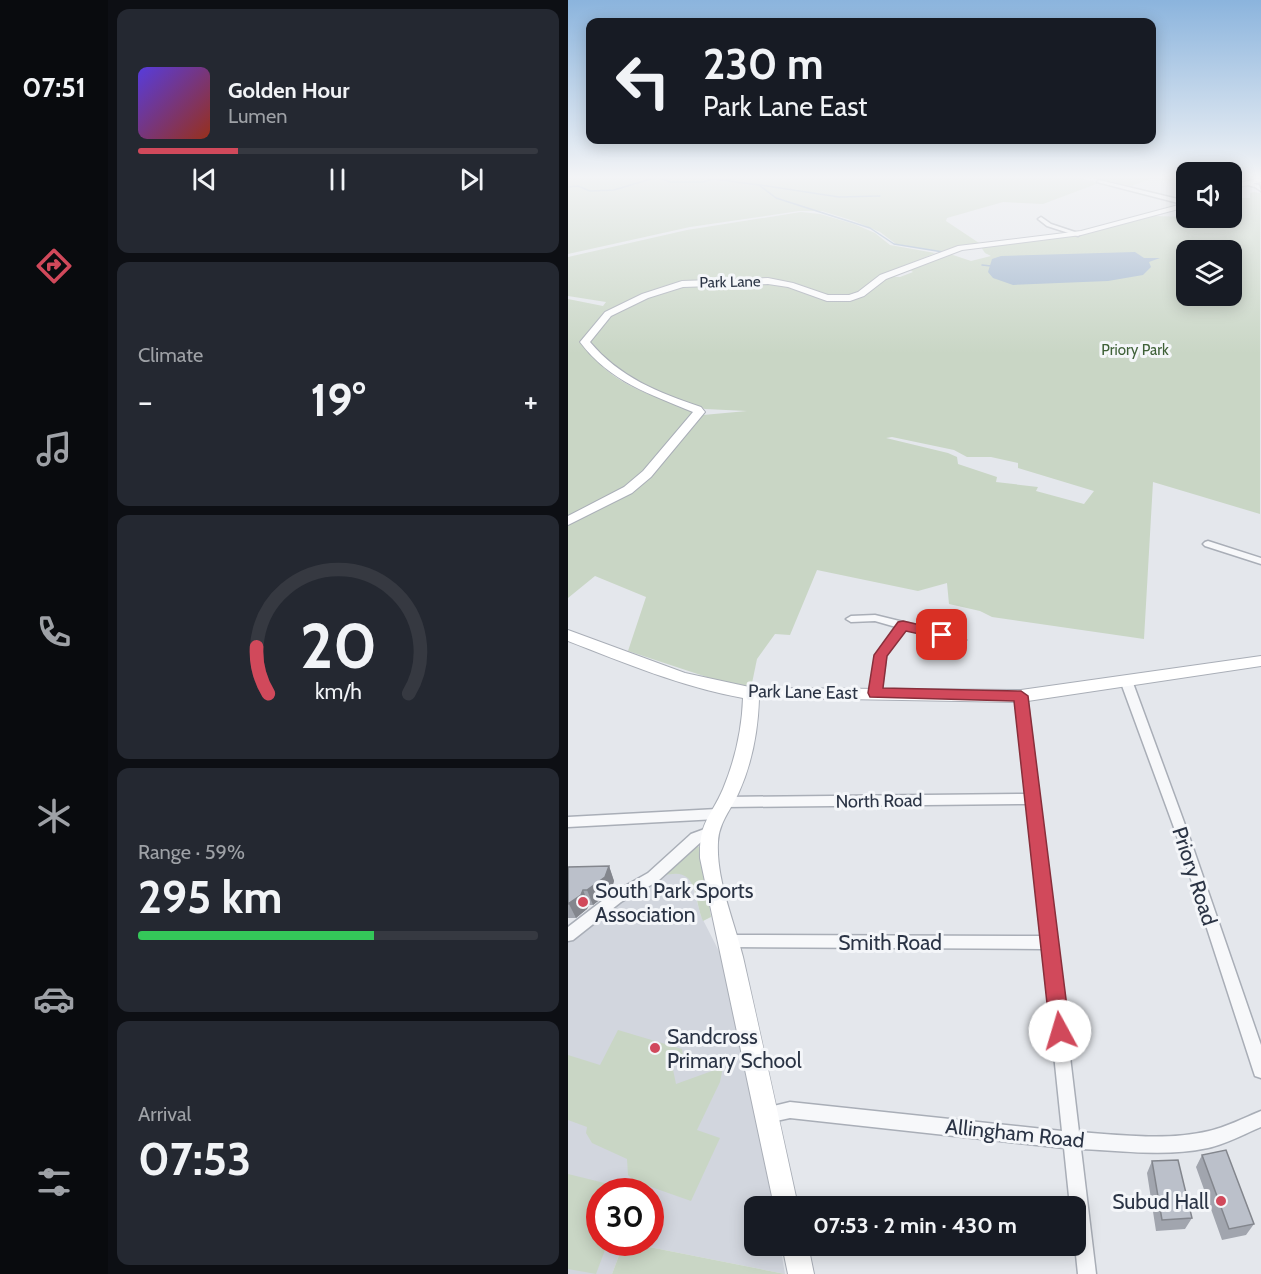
<!DOCTYPE html>
<meta charset="utf-8">
<style>
body{margin:0;font-family:Cabin,sans-serif;background:#242831;color:#f1f3f6;height:100vh;display:flex;flex-direction:column;font-size:22px;white-space:nowrap}
*{box-sizing:border-box;margin:0}
p{font-size:20px;color:#9ea1a6}
.icon{flex:none;width:33px;height:33px;fill:none;stroke:currentColor;stroke-width:2;stroke-linecap:round;stroke-linejoin:round}
.map{position:relative;flex:1;overflow:hidden}
.sheet{display:flex;flex-direction:column;gap:9px;padding:9px;background:#0d0f14;width:460px}
.sheet>*{flex:none}
.guide{position:absolute;left:18px;top:18px;width:570px;height:126px;border-radius:12px;box-shadow:0 3px 15px #0003;background:#171b24;color:#f1f3f6;overflow:hidden}
.tools{position:absolute;left:608px;top:162px;display:grid;gap:12px}
.tools a{display:grid;place-items:center;width:66px;height:66px;border-radius:12px;background:#171b24;box-shadow:0 3px 15px #0003;font-size:30px}
.speed{position:absolute;left:18px;top:1178px;display:flex;gap:12px;font-size:30px;font-weight:700;text-align:center}
.speed>*{display:grid;place-content:center;width:78px;height:78px;border-radius:50%;background:#171b24;box-shadow:0 3px 15px #0003;line-height:1}
.speed .limit{border:9px solid #d22;background:#fff;color:#111}
.pin{position:absolute;display:grid;place-items:center;width:51px;height:51px;color:#fff;margin:-26px;border-radius:12px;box-shadow:0 3px 9px #0006}
.me{position:absolute;width:66px;margin:-33px;rotate:354deg;stroke-linejoin:round;filter:drop-shadow(0 0 4px #0008)}
.turn{display:flex;align-items:center;gap:21px;height:126px;padding:0 18px;font-size:27px}
.turn .icon{width:78px;height:78px;stroke-width:2.5}
.turn b{display:block;font-size:42px;line-height:51px}
.big{font-size:45px;font-weight:700;line-height:1.1}
.sheet .tile{flex:1;display:flex;flex-direction:column;justify-content:center;gap:9px;min-width:0;padding:0 21px;border-radius:12px;background:#242831}
.sheet .dial{align-items:center;gap:0}
.dial svg{height:156px;overflow:visible;fill:none;stroke:#363941;stroke-width:7;stroke-linecap:round;text-anchor:middle}
.dial text{fill:#f1f3f6;stroke:none}
.song{display:flex;align-items:center;gap:18px}
.cover{width:72px;height:72px;border-radius:9px;background:linear-gradient(135deg,hsl(250 70% 55%),hsl(10 70% 35%))}
.played{height:6px;border-radius:3px;background:linear-gradient(90deg,#d1495b 25%,#363941 25%)}
.keys{display:flex;justify-content:space-around;direction:ltr}
.heat{display:flex;justify-content:space-between;align-items:center;font-size:33px;direction:ltr}
.charge{height:9px;border-radius:4px;background:linear-gradient(90deg,#34c759 59%,#363941 0)}
.trip{position:absolute;left:176px;top:1196px;width:342px;height:60px;border-radius:12px;background:#171b24;box-shadow:0 3px 15px #0003;font-weight:700;line-height:60px;text-align:center}
main{display:flex;flex:1;min-height:0}
.tab-bar{display:flex;flex-direction:column;width:108px;justify-content:space-around;align-items:center;background:#090b0e;color:#9ea1a6}
.tab-bar .icon{width:42px;height:42px}
.tab-bar .selected{color:#d1495b}
.tab-bar b{font-size:27px;color:#f1f3f6}
.map>svg:first-child{display:block}
</style>
<main>
<nav class="tab-bar">
<b>07:51</b>
<svg class="icon selected" aria-label="directions" viewBox="0 0 24 24"><path d="M12 3l9 9-9 9-9-9zM9 14v-3h6M13 9l2 2-2 2"/></svg>
<svg class="icon" aria-label="music" viewBox="0 0 24 24"><path d="M9 18V5l10-2v13"/><circle cx="6" cy="18" r="3"/><circle cx="16" cy="16" r="3"/></svg>
<svg class="icon" aria-label="phone" viewBox="0 0 24 24"><path d="M5 4h4l2 5-3 2q2 4 5 5l2-3 5 2v4C11 20 4 13 5 4z"/></svg>
<svg class="icon" aria-label="climate" viewBox="0 0 24 24"><path d="M12 3v18M4 7l16 10M4 17L20 7"/></svg>
<svg class="icon" aria-label="car" viewBox="0 0 24 24"><path d="M5 17H2v-5l4-1 3-4h7l3 4 3 1v5h-3M9 17h6M6 11h13"/><circle cx="7" cy="17" r="2"/><circle cx="17" cy="17" r="2"/></svg>
<svg class="icon" aria-label="filters" viewBox="0 0 24 24"><path d="M4 7h16M4 17h16"/><circle cx="9" cy="7" r="2"/><circle cx="15" cy="17" r="2"/></svg>
</nav>
<section class="sheet">
<div class="tile">
<div class="song"><i class="cover"></i><div><b>Golden Hour</b><p>Lumen</p></div></div>
<div class="played"></div>
<div class="keys"><svg class="icon" aria-label="previous" viewBox="0 0 24 24"><path d="M18 5L8 12l10 7zM5 5v14"/></svg><svg class="icon" aria-label="pause" viewBox="0 0 24 24"><path d="M8 5v14M16 5v14"/></svg><svg class="icon" aria-label="next" viewBox="0 0 24 24"><path d="M6 5l10 7-10 7zM19 5v14"/></svg></div>
</div>
<div class="tile"><p>Climate</p>
<div class="heat"><a>−</a><b class="big">19°</b><a>+</a></div>
</div>
<div class="tile dial"><svg viewBox="0 0 100 80">
<path d="M14 69A42 42 0 1 1 86 69"/>
<path d="M14 69A42 42 0 0 1 8 45" stroke="#d1495b"/>
<text x="50" y="56" font-size="32" font-weight="700">20</text>
<text x="50" y="72" font-size="11">km/h</text>
</svg></div>
<div class="tile"><p>Range · 59%</p><b class="big">295 km</b><div class="charge"></div></div>
<div class="tile"><p>Arrival</p><b class="big">07:53</b></div>
</section>
<div class="map">
<svg width="693" height="1274" viewBox="0 0 693 1274">
<rect width="100%" height="100%" fill="#e4e7ec"/>
<path fill="#d2d6de" fill-rule="evenodd" d="M105 873 115 874 123 880 133 916 155 959 205 1206H186V1245H212L217 1274 56 1242 44 1274H0V941L62 896 95 876ZM32 1191H82V1242H32Z"/>
<path fill="#c9d6c5" fill-rule="evenodd" d="M0 176H506L531 183 475 204 435 202 379 218 378 221 411 243 375 252 328 244 312 232 286 221 254 211H231L122 227 0 254Z
M516 176H618V182L581 179 564 186Z
M686 192 692 193V514L585 482 576 639 424 617 412 611 381 604 379 583 350 591 249 570 222 635 207 634 189 659 183 688 169 687 60 651 78 597 27 576 0 598V524C50 499 101 460 135 415L179 411 137 409 84 392 40 365 34 366C45 377 63 387 78 393 94 400 112 400 125 414L78 469 57 487 0 517V299L35 306 38 302 0 296V257L119 230 233 212 252 214 286 224 307 233 322 245 367 253 316 276 332 277 345 272 341 269 382 254 403 261 423 256 417 253 413 247 512 235 585 216 663 218V198H682V193ZM618 250H663V296H618ZM324 437 386 450 399 457H423L450 463V468L526 491 516 504 468 491 470 487 428 482 429 477 390 464 389 457 380 453 318 438Z
M130 846 133 849 143 917 135 921C125 898 131 865 95 876L124 847Z
M50 1030 114 1049 115 1056 103 1060 108 1084 155 1067 152 1082 129 1130 152 1138 123 1201 66 1181 60 1175 59 1159 24 1143 18 1133 19 1127 0 1120V1055L32 1065Z
M0 1174 61 1189 32 1191V1242H40L28 1274 0 1269Z
M56 1242 217 1274H44Z"/>
<path fill="#9fb4cc" d="M567 252 576 258H592L581 262 583 267 575 275 540 281 445 285 425 278 420 272 424 259 433 256Z"/>
<g fill="none" stroke-linecap="round" stroke-linejoin="round">
<path stroke="#9fb4cc" stroke-width="1.5" d="M159 180 172 176
M192 185 271 197 312 196
M0 187 10 186 22 191 46 190 89 177 102 182H135L145 179 191 185 208 198 302 228 326 244 375 252
M414 265 423 266"/>
<g stroke="#a9aeb7" stroke-width="3">
<path id="street" d="M531 180 618 201V205L529 182Z
M678 182 691 185 693 191 687 187 676 184Z
M473 217 483 224 513 234 510 236 479 226 470 219Z
M640 541 693 558V564L637 546 635 544 637 542Z
M307 615 393 636 398 640 393 644 337 629 318 656 313 693 311 696H303L301 693 308 655 328 627 307 621 283 622 278 619 283 616Z
M559 679 563 680 565 683 620 833 693 1045V1078L687 1076 685 1070 608 833 553 683 555 680Z
M453 692 457 693 459 696 511 1132C553 1135 599 1141 641 1131 658 1127 676 1118 693 1111V1127C676 1134 658 1144 640 1148 599 1157 555 1151 513 1149L528 1274H510L507 1245V1206H502L496 1148 222 1118 199 1123 193 1121 191 1115 193 1109 222 1102 494 1131 475 949 161 947 156 946 154 941 156 936 161 935 473 936 459 804 158 807 154 806 152 802 154 798 158 797 458 794 447 696 449 693Z
M149 809 153 810 155 814 153 818 149 819 0 827V817Z
M142 827 147 828 148 832 147 836 133 842 90 881 53 902 5 940 0 941V927L43 894 80 873 123 834Z"/>
</g>
<g stroke="#a9aeb7" stroke-width="2">
<path id="secondary" d="M693 178V182L663 189V185Z
M618 203V207L513 235 394 250 318 279 296 296 282 301H259L220 287 200 284 115 287 80 298 43 316 22 342C51 377 91 393 133 407L137 412 83 477 64 493 0 525V516L56 487 75 471 125 412C82 394 42 382 12 342L37 312 74 294 114 281 200 278 225 283 260 295H281L290 292 312 275 390 246 513 231Z
M0 630 117 673 186 688 453 690 693 656V666L453 702 218 698 191 699C190 731 184 763 171 792 163 810 151 822 150 842 148 880 166 920 175 957 194 1040 212 1123 230 1206H206L132 858C131 821 142 819 155 789 167 760 174 729 175 698 114 687 57 663 0 641Z
M214 1245H240L246 1274H220Z"/>
</g>
<use href="#street" fill="#f7f8fa" fill-rule="evenodd"/>
<use href="#secondary" fill="#fff" fill-rule="evenodd"/>
</g>
<path fill="#a1a5ae" d="M41 866 46 881 43 891 25 905H21L19 909 8 918H0V867Z
M634 1155 686 1224 678 1235 654 1240 628 1167Z
M584 1161 624 1218 617 1229 588 1231 579 1173Z"/>
<path fill="#83868d" d="M41 866 46 881 43 891 25 905 19 890Z
M15 890 21 905 19 909 8 918 1 904Z"/>
<path fill="#bbc0ca" stroke="#83868d" stroke-width="1.5" d="M41 866 37 877 19 890H15L13 895 0 904V867Z
M658 1150 686 1224 661 1229 634 1155Z
M610 1160 624 1218 594 1220 584 1161Z"/>
<linearGradient id="sky" x2="0" y2="1"><stop stop-color="#8bb4dd"/><stop offset="0.5" stop-color="#f3f4f6"/><stop offset="1" stop-color="#f3f4f6" stop-opacity="0"/></linearGradient>
<rect width="693" height="354" fill="url(#sky)"/>
<path fill="#d1495b" stroke="#882f3b" stroke-width="1.5" d="M335 621 378 631 380 635 374 639 338 631 319 656 315 688 453 691 460 696 502 1031 499 1038 492 1041 485 1038 482 1031 446 701 302 697 300 693 306 655 330 622Z"/>
<g fill="#d1495b" stroke="#f4f6f9" stroke-width="2">
<circle cx="15" cy="902" r="6"/>
<circle cx="87" cy="1048" r="6"/>
<circle cx="653" cy="1201" r="6"/>
</g>
<g text-anchor="middle" dominant-baseline="central" stroke-width="6" stroke-linejoin="round" paint-order="stroke">
<g font-size="15" fill="#2b3445" stroke="#f4f6f9">
<text transform="translate(162 282) rotate(-1)">Park Lane</text>
</g>
<g font-size="15" fill="#3f6138" stroke="#f4f6f9">
<text x="567" y="350">Priory Park</text>
</g>
<g font-size="18" fill="#2b3445" stroke="#f4f6f9">
<text transform="translate(235 692) rotate(1)">Park Lane East</text>
<text transform="translate(311 801) rotate(-1)">North Road</text>
</g>
<g font-size="21" fill="#2b3445" stroke="#f4f6f9">
<text transform="translate(627 876) rotate(72)">Priory Road</text>
<text x="322" y="942">Smith Road</text>
<text transform="translate(447 1133) rotate(6)">Allingham Road</text>
</g>
<g font-size="21" fill="#2b3445" stroke="#f4f6f9" text-anchor="start">
<text x="27" y="890">South Park Sports<tspan x="27" dy="24">Association</tspan></text>
<text x="99" y="1036">Sandcross<tspan x="99" dy="24">Primary School</tspan></text>
<text x="641" y="1201" text-anchor="end">Subud Hall</text>
</g>
</g>
</svg>
<div class="tools">
<a><svg class="icon" aria-label="sound" viewBox="0 0 24 24"><path d="M4 9h4l5-4v14l-5-4H4zM17 9q2 3 0 6"/></svg></a>
<a><svg class="icon" aria-label="layers" viewBox="0 0 24 24"><path d="M12 4l9 5-9 5-9-5zM3 14l9 5 9-5"/></svg></a>
</div>
<div class="speed"><div class="limit">30</div></div>
<div class="pin" style="left:374px;top:635px;background:#d93025"><svg class="icon" aria-label="arrive" viewBox="0 0 24 24"><path d="M6 21V4h12l-3 4 3 4H6"/></svg></div>
<svg class="me" style="left:492px;top:1031px" viewBox="-20 -20 40 40"><circle r="19" fill="#fff"/><path d="M0-13L10 11 0 6-10 11z" fill="#d1495b"/></svg>
<div class="trip">07:53 · 2 min · 430 m</div>
<div class="guide">
<div class="turn"><svg class="icon" aria-label="left" viewBox="0 0 24 24"><path d="M17 20v-9H6M10 6l-5 5 5 5"/></svg><div><b>230 m</b>Park Lane East</div></div>
</div>
</div>
</main>
